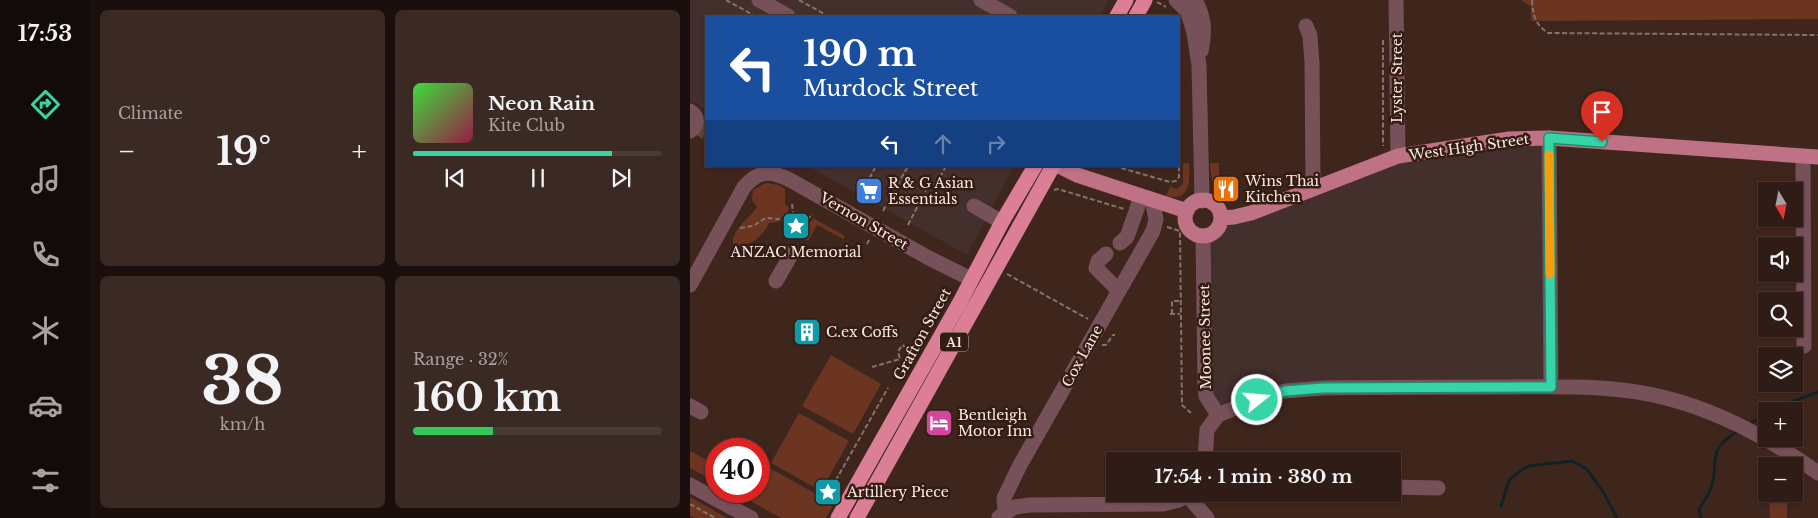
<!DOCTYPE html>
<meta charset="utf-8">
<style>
body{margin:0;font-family:"Libre Baskerville",serif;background:#3b2923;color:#f1f3f6;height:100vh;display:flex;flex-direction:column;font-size:19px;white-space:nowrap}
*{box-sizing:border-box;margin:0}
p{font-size:16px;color:#a7a1a1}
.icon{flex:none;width:28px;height:28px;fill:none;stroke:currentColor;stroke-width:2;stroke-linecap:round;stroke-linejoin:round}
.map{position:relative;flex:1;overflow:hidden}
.details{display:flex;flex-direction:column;gap:10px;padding:10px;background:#1a0f0c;width:600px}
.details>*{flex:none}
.guide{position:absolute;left:15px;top:15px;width:475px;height:152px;border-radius:0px;box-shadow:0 1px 4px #0004,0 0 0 1px #4a3a35;background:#1a4fa0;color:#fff;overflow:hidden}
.needle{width:32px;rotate:170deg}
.controls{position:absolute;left:1068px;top:182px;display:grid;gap:10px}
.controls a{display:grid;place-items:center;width:45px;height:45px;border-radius:0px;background:#2f1c16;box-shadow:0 1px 4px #0004,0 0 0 1px #4a3a35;font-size:25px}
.speed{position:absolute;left:15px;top:438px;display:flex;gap:10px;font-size:25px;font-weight:700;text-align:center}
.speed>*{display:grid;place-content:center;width:65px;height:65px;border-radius:50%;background:#2f1c16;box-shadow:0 1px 4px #0004,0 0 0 1px #4a3a35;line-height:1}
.speed .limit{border:8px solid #d22;background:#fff;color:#111}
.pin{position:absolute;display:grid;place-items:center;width:42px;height:42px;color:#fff;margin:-51px -21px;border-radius:50% 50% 50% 0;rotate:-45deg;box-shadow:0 0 5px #0007}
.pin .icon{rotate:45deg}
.me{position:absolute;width:55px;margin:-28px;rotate:73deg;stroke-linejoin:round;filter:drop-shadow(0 0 4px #0008)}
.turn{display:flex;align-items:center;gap:18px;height:105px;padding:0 15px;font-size:22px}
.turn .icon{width:65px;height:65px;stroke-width:2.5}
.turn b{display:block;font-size:35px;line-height:42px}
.lanes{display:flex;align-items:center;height:48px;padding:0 15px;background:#0003;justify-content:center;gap:25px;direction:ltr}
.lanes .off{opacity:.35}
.big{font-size:38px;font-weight:700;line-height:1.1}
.details .widget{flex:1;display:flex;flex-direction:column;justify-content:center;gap:8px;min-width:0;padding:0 18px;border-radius:8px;background:#3b2923}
.details .dial{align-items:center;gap:0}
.dial b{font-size:65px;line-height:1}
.song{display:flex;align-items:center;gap:15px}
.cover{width:60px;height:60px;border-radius:8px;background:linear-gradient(135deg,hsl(120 70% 55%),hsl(340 70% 35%))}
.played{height:5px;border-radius:2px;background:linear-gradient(90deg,#36d4a7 80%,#4a3a35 80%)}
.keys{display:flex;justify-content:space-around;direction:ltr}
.heat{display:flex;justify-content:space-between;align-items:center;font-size:28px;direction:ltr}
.charge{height:8px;border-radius:4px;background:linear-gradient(90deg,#34c759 32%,#4a3a35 0)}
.details .tiles{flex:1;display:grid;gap:10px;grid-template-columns:repeat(2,1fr)}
.trip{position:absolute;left:416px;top:452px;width:295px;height:50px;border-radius:0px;background:#2f1c16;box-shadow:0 1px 4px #0004,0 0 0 1px #4a3a35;font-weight:700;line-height:50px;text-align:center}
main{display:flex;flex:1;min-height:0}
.menu{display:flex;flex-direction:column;width:90px;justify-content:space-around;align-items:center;background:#130b09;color:#a7a1a1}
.menu .icon{width:35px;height:35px}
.menu .current{color:#36d4a7}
.menu b{font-size:22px;color:#f1f3f6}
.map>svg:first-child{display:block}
</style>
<main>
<nav class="menu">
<b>17:53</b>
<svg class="icon current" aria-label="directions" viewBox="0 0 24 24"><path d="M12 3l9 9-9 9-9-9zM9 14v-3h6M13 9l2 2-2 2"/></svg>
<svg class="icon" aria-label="music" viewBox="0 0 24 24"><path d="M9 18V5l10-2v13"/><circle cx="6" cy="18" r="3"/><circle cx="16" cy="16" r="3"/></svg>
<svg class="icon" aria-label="phone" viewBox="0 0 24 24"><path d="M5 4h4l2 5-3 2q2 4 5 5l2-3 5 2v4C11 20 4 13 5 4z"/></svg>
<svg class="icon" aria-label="climate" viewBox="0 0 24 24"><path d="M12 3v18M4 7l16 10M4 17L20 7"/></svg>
<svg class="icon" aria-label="car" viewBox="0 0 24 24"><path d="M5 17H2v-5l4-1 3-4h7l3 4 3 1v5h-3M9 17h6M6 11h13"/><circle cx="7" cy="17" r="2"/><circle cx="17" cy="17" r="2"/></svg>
<svg class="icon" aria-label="filters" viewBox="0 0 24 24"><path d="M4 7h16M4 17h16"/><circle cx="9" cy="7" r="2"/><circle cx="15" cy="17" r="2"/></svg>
</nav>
<section class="details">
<div class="tiles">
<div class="widget"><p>Climate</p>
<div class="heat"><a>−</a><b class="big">19°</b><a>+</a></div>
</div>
<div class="widget">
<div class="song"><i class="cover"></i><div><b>Neon Rain</b><p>Kite Club</p></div></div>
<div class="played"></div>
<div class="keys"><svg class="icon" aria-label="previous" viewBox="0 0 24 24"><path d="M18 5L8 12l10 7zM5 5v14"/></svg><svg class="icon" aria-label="pause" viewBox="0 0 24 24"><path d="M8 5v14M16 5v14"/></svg><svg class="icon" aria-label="next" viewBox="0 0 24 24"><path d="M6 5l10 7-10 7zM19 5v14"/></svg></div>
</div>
<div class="widget dial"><b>38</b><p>km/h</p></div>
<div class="widget"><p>Range · 32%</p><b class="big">160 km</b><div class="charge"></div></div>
</div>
</section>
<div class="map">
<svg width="1128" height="518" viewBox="0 0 1128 518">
<rect width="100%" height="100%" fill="#3f261d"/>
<path fill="#432f2c" d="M0 0H419L410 16H16V109L0 100Z
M859 138 861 387 633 388 528 415 516 396 518 235 528 228 530 223 708 156Z
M118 166H324L277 255Z"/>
<path fill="#6b3522" d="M831 0H1128V19L841 21V7Z
M493 163H499C500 180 501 202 476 196L480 187 487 189 493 184Z
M520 163H529V194H525L521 174Z
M76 183 88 185 95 189V204L99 208 98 211 88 222 79 223C73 236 58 250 43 244 41 230 60 218 67 207L62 200 63 190Z
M123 218 155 236 153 239 127 225 118 241 105 234 107 230 114 234V223L122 221Z
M141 355 191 384 163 434 112 406Z
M109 413 159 441 131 491 81 463Z
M0 451 26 465V482L0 468Z
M69 462 144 504 136 518H91L43 491H69Z
M1079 494H1097V518H1080Z
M0 497 37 518H5L0 516Z"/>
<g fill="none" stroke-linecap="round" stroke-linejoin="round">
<path stroke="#102224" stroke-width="3" d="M1081 411 1091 406 1128 392
M1060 424 1076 414
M811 506 819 480 830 471 839 466 882 461 897 469 915 495 927 518
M1011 518 1009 509C1013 502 1019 495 1021 488 1030 460 1015 451 1048 431"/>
<path stroke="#5b433b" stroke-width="15" stroke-dasharray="15 8" stroke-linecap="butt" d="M5 126 16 132"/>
<path stroke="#877169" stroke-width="2" stroke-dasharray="5 2.5" stroke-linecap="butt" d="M36 0 65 16
M109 0 138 16
M842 0C843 16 845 24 858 33L1128 35
M467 2 476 7
M693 40V146
M424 166 480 182 486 181 489 177V32
M364 190 368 189 434 209
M169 198 186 166
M102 204 104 221
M193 211 218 166
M110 223 123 215
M98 225 102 221H108L111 225 110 231
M218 225 238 186 247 183 256 166
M477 227 490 231 492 405 501 413
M50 228 63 226 74 219 80 218 102 221
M177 244 179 240
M317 274 398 319
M480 314H490
M482 314V301H491
M412 345H416L423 335H425
M182 367 210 359 208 352 212 345 225 352
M142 487 198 388
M0 504 25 518"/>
<path stroke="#775159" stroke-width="15" d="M69 0 98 16
M291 0 320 16
M486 0 496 10 499 16 504 33 509 65 512 201
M505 0C515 18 515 32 511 51
M706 0 708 156
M616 26 620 36 622 63 623 188
M0 111C8 116 9 125 0 131
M859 138 861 387
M1113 156 1114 346
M284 206 312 222
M513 236 515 384 516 396 528 415
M430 243 437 237 451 197
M416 254 408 261 406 268 429 291
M86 281 102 253
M0 285 54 187C69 170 80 170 100 180L237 257 281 279
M0 406 11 412
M528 415 567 399 595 391 633 388C692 387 751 387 811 387 866 387 922 384 976 398 1031 412 1082 440 1128 473
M515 461 517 430 528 415
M0 485 61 518
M702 487 748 488
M498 496 517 518
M315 512 314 498 330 465 463 231 466 219 462 200
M309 517 325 507 340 505 473 504 489 500 500 494"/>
<path stroke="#bf7185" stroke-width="15" d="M369 166 387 175 497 211
M495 218a18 18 0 1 1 36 0a18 18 0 1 1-36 0Z
M531 218 544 217 561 213 708 156 819 139 859 138 1128 157"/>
<path stroke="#dc7e95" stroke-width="15" d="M427 16 436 0
M446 16 455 0
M148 518 270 302 312 222 345 166
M167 518 363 166"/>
</g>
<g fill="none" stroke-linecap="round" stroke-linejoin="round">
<g stroke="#238a6d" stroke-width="12">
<path id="route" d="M567 400 595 391 633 388 861 387 859 138 912 142"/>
</g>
<use href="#route" stroke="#36d4a7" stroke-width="9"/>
<path stroke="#f59e0b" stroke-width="9" d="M859 155 860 274"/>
</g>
<defs>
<g id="restaurant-square" transform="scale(1.4375)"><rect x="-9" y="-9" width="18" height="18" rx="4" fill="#e8710a" stroke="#351c13"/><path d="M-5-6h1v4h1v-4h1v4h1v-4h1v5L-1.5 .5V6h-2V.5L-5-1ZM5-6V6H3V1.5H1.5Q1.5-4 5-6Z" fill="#fff"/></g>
<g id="supermarket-square" transform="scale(1.4375)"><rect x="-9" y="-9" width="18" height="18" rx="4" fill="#3f7fe0" stroke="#351c13"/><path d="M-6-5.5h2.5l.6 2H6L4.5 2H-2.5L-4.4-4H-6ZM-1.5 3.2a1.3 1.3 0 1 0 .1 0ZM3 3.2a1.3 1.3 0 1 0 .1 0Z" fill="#fff"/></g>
<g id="sight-square" transform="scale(1.4375)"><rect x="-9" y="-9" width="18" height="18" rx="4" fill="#0f9aa8" stroke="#351c13"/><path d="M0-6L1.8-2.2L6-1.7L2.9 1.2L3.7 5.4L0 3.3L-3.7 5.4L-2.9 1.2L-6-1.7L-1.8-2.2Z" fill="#fff"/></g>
<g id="building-square" transform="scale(1.4375)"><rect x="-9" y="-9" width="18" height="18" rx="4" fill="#0f9aa8" stroke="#351c13"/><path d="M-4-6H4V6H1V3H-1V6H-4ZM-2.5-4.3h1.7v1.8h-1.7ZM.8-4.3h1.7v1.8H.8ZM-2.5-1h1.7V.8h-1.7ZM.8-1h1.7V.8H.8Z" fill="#fff"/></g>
<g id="hotel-square" transform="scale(1.4375)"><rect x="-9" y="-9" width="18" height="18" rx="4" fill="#d1479c" stroke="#351c13"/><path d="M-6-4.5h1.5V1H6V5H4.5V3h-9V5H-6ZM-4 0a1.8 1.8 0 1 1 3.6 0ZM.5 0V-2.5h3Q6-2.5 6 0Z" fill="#fff"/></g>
</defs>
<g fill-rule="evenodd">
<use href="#restaurant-square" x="536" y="189"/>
<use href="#supermarket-square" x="179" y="191"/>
<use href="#sight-square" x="106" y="226"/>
<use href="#building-square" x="117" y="332"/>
<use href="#hotel-square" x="249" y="423"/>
<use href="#sight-square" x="138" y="492"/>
</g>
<g text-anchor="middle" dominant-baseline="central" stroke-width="5" stroke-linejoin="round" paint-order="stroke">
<rect fill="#351c13" stroke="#c0aca5" stroke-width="1" x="250" y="332.5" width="28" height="19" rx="4"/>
<g font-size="12" font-weight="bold" fill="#fbe9e3">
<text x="264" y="342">A1</text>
</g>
<g font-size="14" fill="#fbe9e3" stroke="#351c13">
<text transform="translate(707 78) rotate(-90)">Lyster Street</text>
<text transform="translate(779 147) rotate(-8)">West High Street</text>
<text transform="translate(174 221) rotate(30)">Vernon Street</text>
<text transform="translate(232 334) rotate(-61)">Grafton Street</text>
<text transform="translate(515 337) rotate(-91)">Moonee Street</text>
<text transform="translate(392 356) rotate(-61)">Cox Lane</text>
</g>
<g font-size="14" fill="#fbe9e3" stroke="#351c13" text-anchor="start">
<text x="555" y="181">Wins Thai<tspan x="555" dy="16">Kitchen</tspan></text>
<text x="198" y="183">R &amp; G Asian<tspan x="198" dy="16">Essentials</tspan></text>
<text x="106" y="252" text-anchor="middle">ANZAC Memorial</text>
<text x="136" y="332">C.ex Coffs</text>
<text x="268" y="415">Bentleigh<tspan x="268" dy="16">Motor Inn</tspan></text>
<text x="157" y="492">Artillery Piece</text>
</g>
</g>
</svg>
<div class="controls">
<a><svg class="needle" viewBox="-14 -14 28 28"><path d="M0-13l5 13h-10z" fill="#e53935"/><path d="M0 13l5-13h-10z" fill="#a7a1a1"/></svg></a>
<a><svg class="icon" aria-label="sound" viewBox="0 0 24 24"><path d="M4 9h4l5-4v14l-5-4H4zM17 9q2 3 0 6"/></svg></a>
<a><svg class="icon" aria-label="search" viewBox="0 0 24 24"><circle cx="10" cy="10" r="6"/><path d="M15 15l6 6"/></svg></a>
<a><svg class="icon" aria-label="layers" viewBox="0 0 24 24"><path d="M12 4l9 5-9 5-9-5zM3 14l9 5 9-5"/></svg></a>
<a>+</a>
<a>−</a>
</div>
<div class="speed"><div class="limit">40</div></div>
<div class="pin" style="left:912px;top:142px;background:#d93025"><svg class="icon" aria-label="arrive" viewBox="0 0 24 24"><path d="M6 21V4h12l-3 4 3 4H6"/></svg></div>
<svg class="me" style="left:567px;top:400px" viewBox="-20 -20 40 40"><circle r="17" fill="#36d4a7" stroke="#fff" stroke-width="3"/><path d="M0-11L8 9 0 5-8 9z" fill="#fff"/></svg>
<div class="trip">17:54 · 1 min · 380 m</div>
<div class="guide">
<div class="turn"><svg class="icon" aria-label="left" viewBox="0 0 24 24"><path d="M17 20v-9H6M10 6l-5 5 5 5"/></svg><div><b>190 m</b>Murdock Street</div></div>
<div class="lanes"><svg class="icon" aria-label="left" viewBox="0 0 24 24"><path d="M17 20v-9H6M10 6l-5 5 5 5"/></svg><svg class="icon off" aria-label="ahead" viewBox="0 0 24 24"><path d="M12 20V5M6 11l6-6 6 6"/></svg><svg class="icon off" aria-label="right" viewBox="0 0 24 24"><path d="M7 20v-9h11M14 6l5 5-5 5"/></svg></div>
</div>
</div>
</main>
